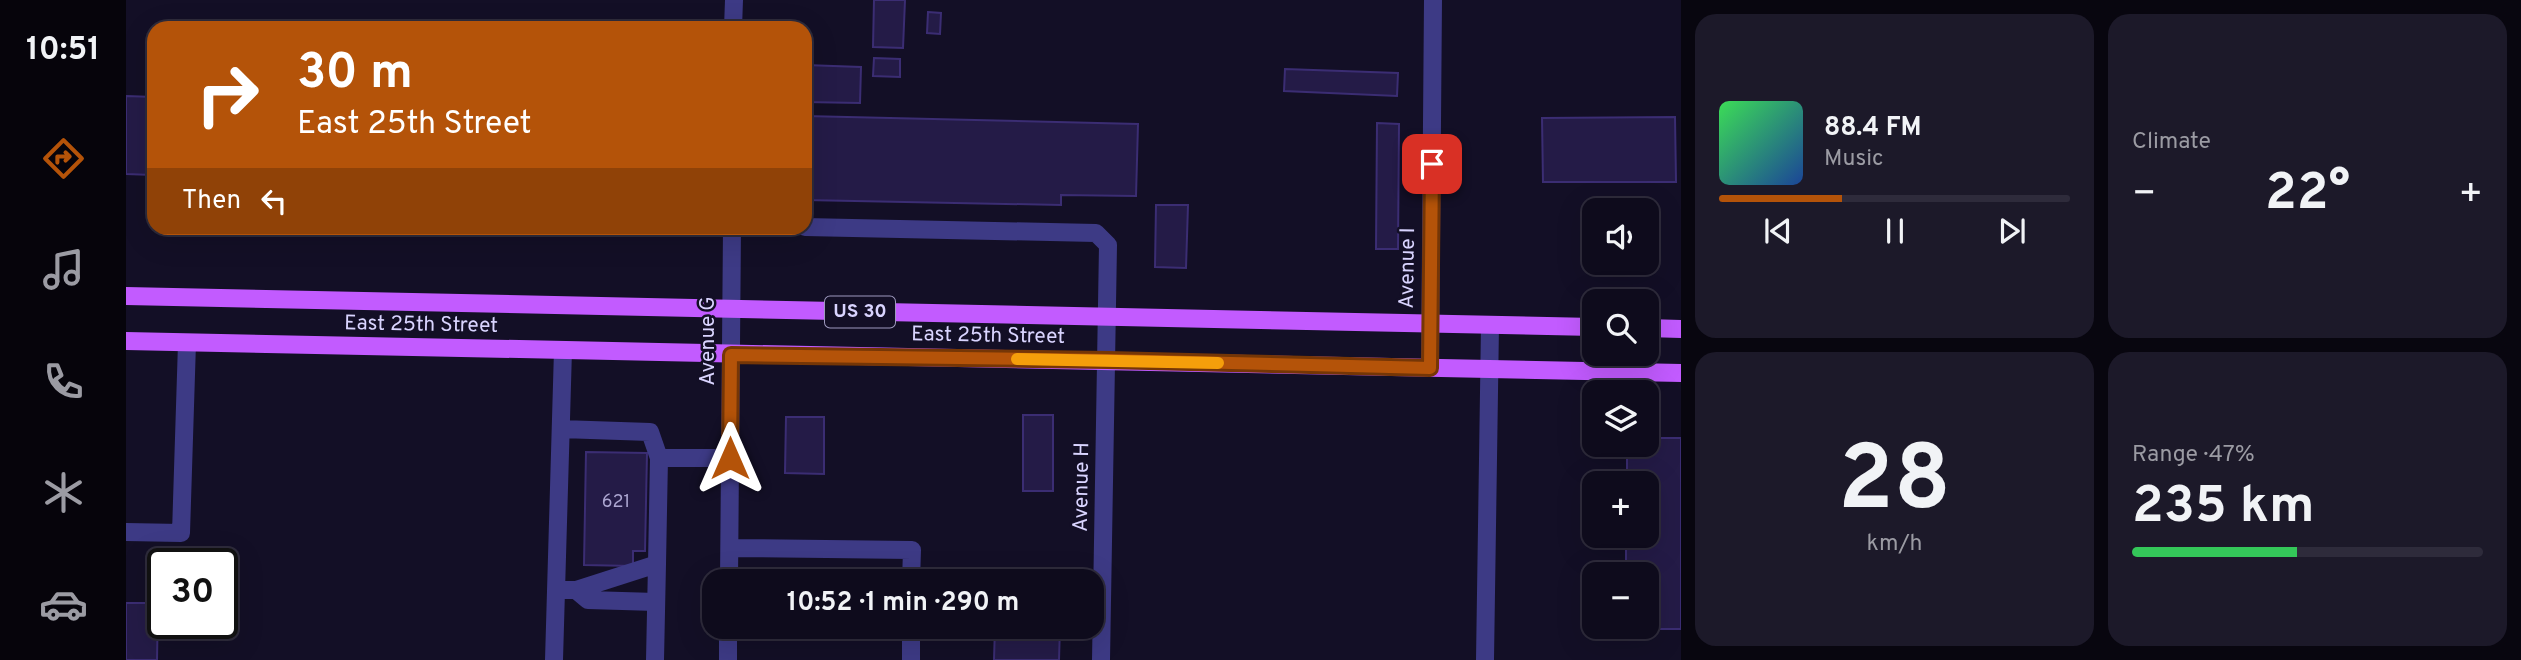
<!DOCTYPE html>
<meta charset="utf-8">
<style>
body{margin:0;font-family:Overpass,sans-serif;background:#1c1929;color:#f1f3f6;height:100vh;display:flex;flex-direction:column;font-size:26px;white-space:nowrap}
*{box-sizing:border-box;margin:0}
p{font-size:23px;color:#9b9ba3}
.icon{flex:none;width:38px;height:38px;fill:none;stroke:currentColor;stroke-width:2;stroke-linecap:round;stroke-linejoin:round}
.map{position:relative;flex:1;overflow:hidden}
.panel{display:flex;flex-direction:column;gap:14px;padding:14px;background:#08060f;width:840px}
.panel>*{flex:none}
.banner{position:absolute;left:21px;top:21px;width:665px;height:214px;border-radius:21px;box-shadow:0 7px 28px #0002,0 0 0 2px #2e2b3b;background:#b45309;color:#fff;overflow:hidden}
.fabs{position:absolute;left:1456px;top:198px;display:grid;gap:14px}
.fabs a{display:grid;place-items:center;width:77px;height:77px;border-radius:14px;background:#0e0b1c;box-shadow:0 7px 28px #0002,0 0 0 2px #2e2b3b;font-size:35px}
.speed{position:absolute;left:21px;top:548px;display:flex;gap:14px;font-size:35px;font-weight:700;text-align:center}
.speed>*{display:grid;place-content:center;width:91px;height:91px;border-radius:50%;background:#0e0b1c;box-shadow:0 7px 28px #0002,0 0 0 2px #2e2b3b;line-height:1}
.speed .limit{border:4px solid #111;border-radius:10px;background:#fff;color:#111}
.pin{position:absolute;display:grid;place-items:center;width:60px;height:60px;color:#fff;margin:-30px;border-radius:14px;box-shadow:0 4px 10px #0006}
.me{position:absolute;width:77px;margin:-38px;rotate:0deg;stroke-linejoin:round;filter:drop-shadow(0 0 5px #0008)}
.turn{display:flex;align-items:center;gap:24px;height:147px;padding:0 35px;font-size:32px}
.turn .icon{width:91px;height:91px;stroke-width:2.5}
.turn b{display:block;font-size:49px;line-height:60px}
.then{display:flex;align-items:center;height:66px;padding:0 35px;background:#0003;gap:14px;font-size:26px}
.big{font-size:52px;font-weight:700;line-height:1.1}
.panel .widget{flex:1;display:flex;flex-direction:column;justify-content:center;gap:10px;min-width:0;padding:0 24px;border-radius:21px;background:#1c1929}
.panel .dial{align-items:center;gap:0}
.dial b{font-size:91px;line-height:1}
.song{display:flex;align-items:center;gap:21px}
.cover{width:84px;height:84px;border-radius:10px;background:linear-gradient(135deg,hsl(130 70% 55%),hsl(220 70% 35%))}
.played{height:7px;border-radius:4px;background:linear-gradient(90deg,#b45309 35%,#2e2b3b 35%)}
.keys{display:flex;justify-content:space-around;direction:ltr}
.heat{display:flex;justify-content:space-between;align-items:center;font-size:38px;direction:ltr}
.charge{height:10px;border-radius:5px;background:linear-gradient(90deg,#34c759 47%,#2e2b3b 0)}
.panel .tiles{flex:1;display:grid;gap:14px;grid-template-columns:repeat(2,1fr)}
.trip{position:absolute;left:576px;top:569px;width:402px;height:70px;border-radius:21px;background:#0e0b1c;box-shadow:0 7px 28px #0002,0 0 0 2px #2e2b3b;font-weight:700;line-height:70px;text-align:center}
main{display:flex;flex:1;min-height:0}
.dock{display:flex;flex-direction:column;width:126px;justify-content:space-around;align-items:center;background:#06040b;color:#9b9ba3}
.dock .icon{width:49px;height:49px}
.dock .current{color:#b45309}
.dock b{font-size:32px;color:#f1f3f6}
.map>svg:first-child{display:block}
</style>
<main>
<nav class="dock">
<b>10:51</b>
<svg class="icon current" aria-label="directions" viewBox="0 0 24 24"><path d="M12 3l9 9-9 9-9-9zM9 14v-3h6M13 9l2 2-2 2"/></svg>
<svg class="icon" aria-label="music" viewBox="0 0 24 24"><path d="M9 18V5l10-2v13"/><circle cx="6" cy="18" r="3"/><circle cx="16" cy="16" r="3"/></svg>
<svg class="icon" aria-label="phone" viewBox="0 0 24 24"><path d="M5 4h4l2 5-3 2q2 4 5 5l2-3 5 2v4C11 20 4 13 5 4z"/></svg>
<svg class="icon" aria-label="climate" viewBox="0 0 24 24"><path d="M12 3v18M4 7l16 10M4 17L20 7"/></svg>
<svg class="icon" aria-label="car" viewBox="0 0 24 24"><path d="M5 17H2v-5l4-1 3-4h7l3 4 3 1v5h-3M9 17h6M6 11h13"/><circle cx="7" cy="17" r="2"/><circle cx="17" cy="17" r="2"/></svg>
</nav>
<div class="map">
<svg width="1555" height="660" viewBox="0 0 1555 660">
<rect width="100%" height="100%" fill="#130f26"/>
<path fill="#241b47" stroke="#3b2d73" stroke-width="2" d="M748 0H779L777 48 747 47Z
M802 12 815 13 814 34 801 33Z
M748 58 774 59V77L747 76Z
M679 65 735 67 734 103 679 102Z
M1159 69 1272 73 1271 96 1158 91Z
M0 96 28 97 26 175 0 174Z
M679 116 1012 124 1010 196 935 195V205L679 200Z
M1549 117 1550 182H1417L1416 118Z
M1251 123 1273 124 1272 249H1250Z
M1030 205H1062L1060 268 1029 267Z
M897 415H927V491H897Z
M660 417H698V474L659 473Z
M1521 438H1555V629H1500V626H1521V574H1500V536H1521V483H1501V444H1521Z
M460 452 521 453 519 551H507V566L458 565Z
M0 603H32L31 660H0Z
M869 626H934L933 660H868Z"/>
<g fill="none" stroke-linecap="round" stroke-linejoin="round">
<path stroke="#3d3a85" stroke-width="18" d="M607 28 608 0
M679 227 970 233 982 245 975 660
M1304 368 1307 0
M435 429 524 432 533 458H604
M0 532 55 533 61 343
M604 548 786 550 785 581
M603 581 606 228
M430 590H450L531 564 533 458
M450 590 462 600 530 602
M428 660 437 350
M529 660 531 564
M602 660V626
M785 660V626
M1359 660 1364 325"/>
<path stroke="#c25bff" stroke-width="18" d="M0 296 1468 327
M1521 328 1555 329
M0 341 1555 373"/>
</g>
<g fill="none" stroke-linecap="round" stroke-linejoin="round">
<g stroke="#753606" stroke-width="18">
<path id="route" d="M604 458 605 355 982 360 1304 368 1306 164"/>
</g>
<use href="#route" stroke="#b45309" stroke-width="12"/>
<path stroke="#f59e0b" stroke-width="12" d="M891 359 1092 363"/>
</g>
<g text-anchor="middle" dominant-baseline="central" stroke-width="5" stroke-linejoin="round" paint-order="stroke">
<g font-size="18" fill="#aca6d1">
<text x="490" y="502">621</text>
</g>
<rect fill="#130f26" stroke="#9e99be" stroke-width="2" x="699" y="296.5" width="70" height="31" rx="5"/>
<g font-size="19" font-weight="bold" fill="#d9d4ff">
<text x="734" y="312">US 30</text>
</g>
<g font-size="21" fill="#d9d4ff" stroke="#130f26">
<text transform="translate(1282 268) rotate(-89)">Avenue I</text>
<text transform="translate(295 325) rotate(1)">East 25th Street</text>
<text transform="translate(862 336) rotate(1)">East 25th Street</text>
<text transform="translate(582 341) rotate(-90)">Avenue G</text>
<text transform="translate(956 487) rotate(-89)">Avenue H</text>
</g>
</g>
</svg>
<div class="fabs">
<a><svg class="icon" aria-label="sound" viewBox="0 0 24 24"><path d="M4 9h4l5-4v14l-5-4H4zM17 9q2 3 0 6"/></svg></a>
<a><svg class="icon" aria-label="search" viewBox="0 0 24 24"><circle cx="10" cy="10" r="6"/><path d="M15 15l6 6"/></svg></a>
<a><svg class="icon" aria-label="layers" viewBox="0 0 24 24"><path d="M12 4l9 5-9 5-9-5zM3 14l9 5 9-5"/></svg></a>
<a>+</a>
<a>−</a>
</div>
<div class="speed"><div class="limit">30</div></div>
<div class="pin" style="left:1306px;top:164px;background:#d93025"><svg class="icon" aria-label="arrive" viewBox="0 0 24 24"><path d="M6 21V4h12l-3 4 3 4H6"/></svg></div>
<svg class="me" style="left:604px;top:458px" viewBox="-20 -20 40 40"><path d="M0-17L14 15 0 8-14 15z" fill="#b45309" stroke="#fff" stroke-width="4"/></svg>
<div class="trip">10:52 · 1 min · 290 m</div>
<div class="banner">
<div class="turn"><svg class="icon" aria-label="right" viewBox="0 0 24 24"><path d="M7 20v-9h11M14 6l5 5-5 5"/></svg><div><b>30 m</b>East 25th Street</div></div>
<div class="then">Then<svg class="icon" aria-label="left" viewBox="0 0 24 24"><path d="M17 20v-9H6M10 6l-5 5 5 5"/></svg></div>
</div>
</div>
<section class="panel">
<div class="tiles">
<div class="widget">
<div class="song"><i class="cover"></i><div><b>88.4 FM</b><p>Music</p></div></div>
<div class="played"></div>
<div class="keys"><svg class="icon" aria-label="previous" viewBox="0 0 24 24"><path d="M18 5L8 12l10 7zM5 5v14"/></svg><svg class="icon" aria-label="pause" viewBox="0 0 24 24"><path d="M8 5v14M16 5v14"/></svg><svg class="icon" aria-label="next" viewBox="0 0 24 24"><path d="M6 5l10 7-10 7zM19 5v14"/></svg></div>
</div>
<div class="widget"><p>Climate</p>
<div class="heat"><a>−</a><b class="big">22°</b><a>+</a></div>
</div>
<div class="widget dial"><b>28</b><p>km/h</p></div>
<div class="widget"><p>Range · 47%</p><b class="big">235 km</b><div class="charge"></div></div>
</div>
</section>
</main>
